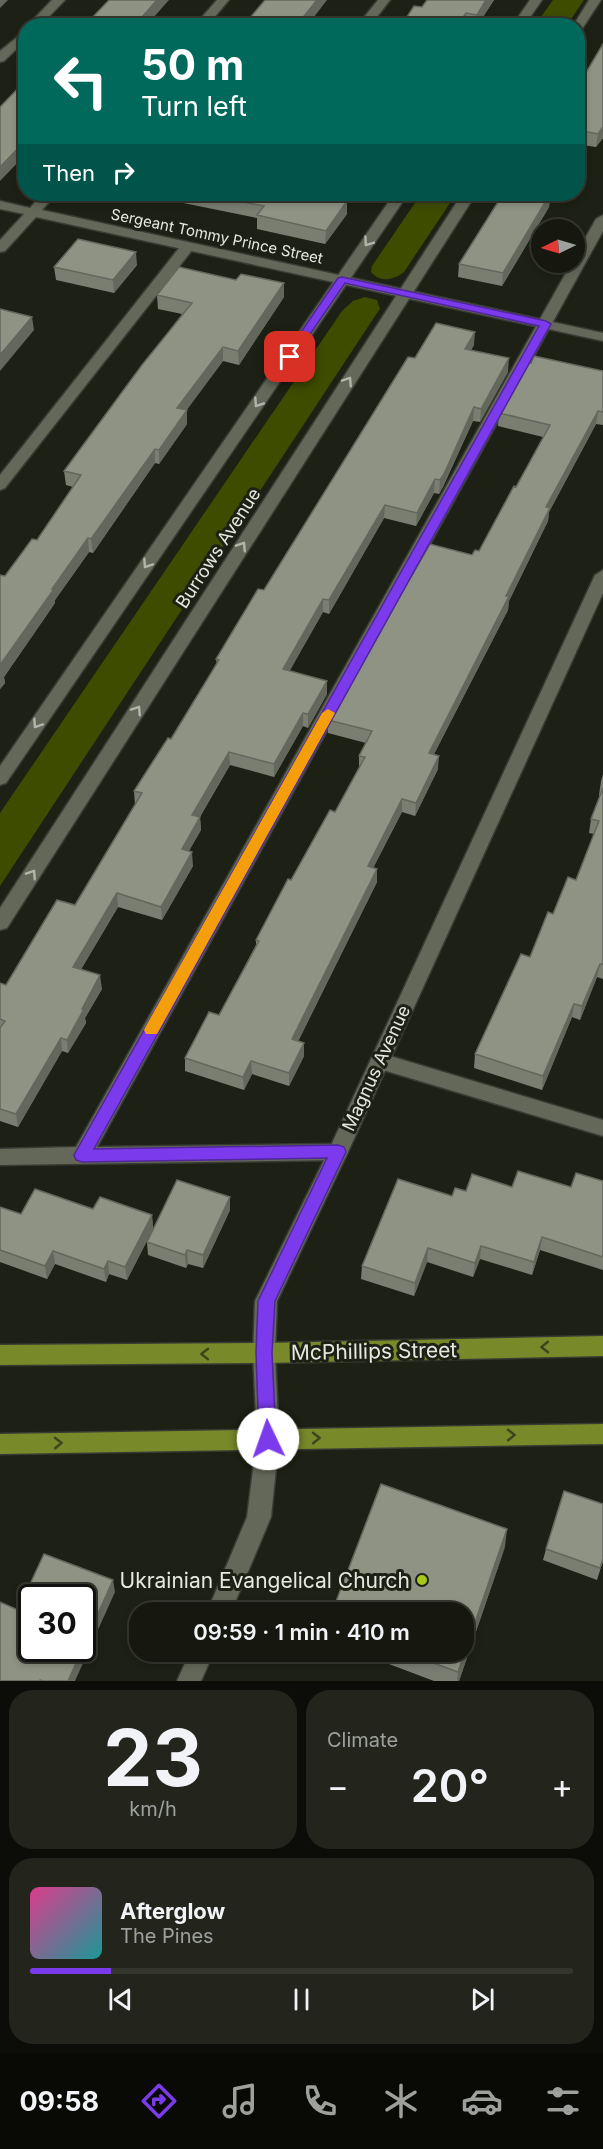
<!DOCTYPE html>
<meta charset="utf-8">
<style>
body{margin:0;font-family:Inter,sans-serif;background:#23251d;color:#f1f3f6;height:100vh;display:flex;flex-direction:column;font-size:22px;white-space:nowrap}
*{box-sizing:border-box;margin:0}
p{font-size:20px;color:#9ea09e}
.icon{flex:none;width:33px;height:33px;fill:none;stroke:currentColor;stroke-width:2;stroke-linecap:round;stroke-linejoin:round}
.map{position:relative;height:1681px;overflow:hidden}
.sheet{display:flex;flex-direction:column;gap:9px;padding:9px;background:#0c0d08;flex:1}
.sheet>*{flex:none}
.banner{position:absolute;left:18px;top:18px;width:567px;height:183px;border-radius:24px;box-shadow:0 3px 9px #0003,0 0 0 2px #35372f;background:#00695c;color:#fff;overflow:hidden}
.needle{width:39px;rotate:265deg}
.fabs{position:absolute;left:531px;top:219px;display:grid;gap:12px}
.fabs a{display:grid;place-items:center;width:54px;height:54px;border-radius:50%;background:#16180f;box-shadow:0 3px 9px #0003,0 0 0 2px #35372f;font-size:30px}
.speed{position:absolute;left:18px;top:1584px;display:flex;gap:12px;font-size:30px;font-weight:700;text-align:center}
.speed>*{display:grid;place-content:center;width:78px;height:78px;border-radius:50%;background:#16180f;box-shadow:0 3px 9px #0003,0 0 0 2px #35372f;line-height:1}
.speed .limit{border:3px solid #111;border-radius:9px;background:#fff;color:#111}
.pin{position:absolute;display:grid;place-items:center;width:51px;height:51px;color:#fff;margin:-26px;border-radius:12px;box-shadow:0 3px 9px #0006}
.me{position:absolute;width:66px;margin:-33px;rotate:357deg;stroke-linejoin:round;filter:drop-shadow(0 0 4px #0008)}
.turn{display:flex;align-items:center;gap:21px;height:126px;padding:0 24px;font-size:27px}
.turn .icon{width:78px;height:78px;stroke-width:2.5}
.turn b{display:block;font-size:42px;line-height:51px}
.then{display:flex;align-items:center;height:57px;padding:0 24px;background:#0003;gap:12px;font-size:22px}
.big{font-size:45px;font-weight:600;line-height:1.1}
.sheet .tile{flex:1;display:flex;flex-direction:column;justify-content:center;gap:9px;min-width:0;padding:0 21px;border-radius:24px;background:#23251d}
.sheet .dial{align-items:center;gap:0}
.dial b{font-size:78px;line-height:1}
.song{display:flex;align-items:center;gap:18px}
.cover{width:72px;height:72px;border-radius:9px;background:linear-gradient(135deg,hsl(330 70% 55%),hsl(180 70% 35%))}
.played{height:6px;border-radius:3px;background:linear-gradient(90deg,#7c3aed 15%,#35372f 15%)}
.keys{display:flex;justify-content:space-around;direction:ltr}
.heat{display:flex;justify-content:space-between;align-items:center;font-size:33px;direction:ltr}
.sheet .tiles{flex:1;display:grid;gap:9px;grid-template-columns:1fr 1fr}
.tile:last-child{grid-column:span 2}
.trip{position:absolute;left:129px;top:1602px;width:345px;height:60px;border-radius:24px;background:#16180f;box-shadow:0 3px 9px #0003,0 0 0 2px #35372f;font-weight:600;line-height:60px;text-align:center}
.tab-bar{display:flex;height:96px;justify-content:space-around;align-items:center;background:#090a06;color:#9ea09e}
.tab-bar .icon{width:42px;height:42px}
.tab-bar .current{color:#7c3aed}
.tab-bar b{font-size:27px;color:#f1f3f6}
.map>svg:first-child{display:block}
</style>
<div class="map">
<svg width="603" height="1681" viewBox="0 0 603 1681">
<rect width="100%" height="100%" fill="#1d2014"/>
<path fill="#3e4c00" d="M553 0H584L567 25H535Z
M421 194H456L404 272C394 280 380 283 371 272L372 266Z
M365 297 377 300 380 309 377 313 0 886V813L342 311 353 301Z"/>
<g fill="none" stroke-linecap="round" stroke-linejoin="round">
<g stroke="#383b33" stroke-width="3">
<path id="lane" d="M52 0H65L40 26H27Z
M378 0H390L370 26H357Z
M26 30V40L4 61 0 62V51Z
M603 215V231L97 1147 338 1144 345 1146 348 1152 345 1158 338 1160 0 1165V1149L76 1147 572 262H574V258L596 219Z
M188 242 195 246 193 249 5 488 0 490V475L183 243Z
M380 1053 603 1120V1136L373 1067 370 1061 373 1055Z"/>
</g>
<g stroke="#383b33" stroke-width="3">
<path id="street" d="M217 0H229L207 26H194Z
M42 194H56L42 210 603 333V341L36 217 5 251 0 252V240L24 214 0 209V201L30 208Z
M603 570V593L348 1152 277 1301 275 1353 279 1439 271 1517 231 1612H207L247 1517 257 1439 253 1353 255 1301 328 1152 595 575Z
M190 1652H214L201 1681H177Z"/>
</g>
<g stroke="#383b33" stroke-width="3">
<path id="secondary" d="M530 0H542L524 26H512Z
M589 0H601L582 29 578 30V26H573Z
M394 194H408L6 783 0 785V766Z
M462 194H476L7 928 0 930V908Z"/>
</g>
<g stroke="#383b33" stroke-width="3">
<path id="primary" d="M603 1336V1356L264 1363 0 1365V1345L264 1343Z
M603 1424V1444L0 1454V1434Z"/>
</g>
<use href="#lane" fill="#646859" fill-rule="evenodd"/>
<use href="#street" fill="#646859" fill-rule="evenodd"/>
<use href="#secondary" fill="#646859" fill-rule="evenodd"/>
<use href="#primary" fill="#78892a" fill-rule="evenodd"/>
</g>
<path fill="#7a7e71" d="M427 0H494L477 26H401L422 7Z
M578 86 603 138 596 147 582 145Z
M139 194H353L347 203V214L325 244 257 229V218Z
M550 199 549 207 502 286 458 277 459 264Z
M137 265 114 293 56 280 54 267Z
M157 295 284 297 239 365 223 361 186 410 187 424 159 464 155 463 93 553 89 552 55 600V603L4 677 5 683 0 689 5 576 37 540 73 487 66 485 64 471 182 314 158 309Z
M474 345 471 350 508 372 480 422 473 421 443 487 439 494 434 493 416 526 384 518 329 614 323 612 289 671 327 694 308 728 303 726 274 777 230 765 200 817 201 830 189 851 193 866 162 920 118 907 81 969 102 989 85 1018 86 1023 68 1053 62 1051 18 1127 0 1121V983L6 985 75 905 135 805 134 791 171 739 217 665 216 659 264 590 415 358Z
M603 371V425L596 424 549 512 548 521 509 601 508 610 434 754 438 769 415 816 402 812 373 868 377 869V882L298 1041 304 1056 289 1086 252 1074 244 1090 185 1071V1058L219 1015 256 945V940L291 880 335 812 359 768V756L366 743 328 733V720L472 555 479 551 516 487 543 437 498 426 499 413Z
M603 774V979L597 977 580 1020 572 1017 542 1090 474 1068 475 1054 553 914 576 880 594 834 589 833 591 819 600 795H599L601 781Z
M603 1181V1270L540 1250 532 1275 480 1259 473 1277 427 1262 414 1296 361 1279 362 1266 452 1196 466 1191 512 1187H571Z
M230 1197V1210L203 1268 188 1264 186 1268 148 1255 147 1242Z
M0 1207 21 1214 93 1209 152 1215 153 1229 127 1280 109 1274 106 1282 55 1264 47 1279 0 1262Z
M603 1504V1561L597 1580 543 1560 546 1549Z
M505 1547 459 1681H434L357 1652H464Z"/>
<path fill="#63675c" d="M0 0H8L0 8Z
M157 0H169L146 26H134Z
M317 0H327L307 26H296Z
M486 0H494L477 26H476L477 15Z
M466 13 465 26H457Z
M603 127V138L596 147 598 134Z
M583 131 582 145 578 152V141Z
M26 140V154L0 181V167Z
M345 194H353L347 203V214L325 244 326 231Z
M547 194H553L550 199 549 207 502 286 503 273Z
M136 252 137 265 114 293 113 280Z
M284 283V297L239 365 238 351Z
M32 317 34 330 0 371V355Z
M475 332 474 345 464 362 465 349Z
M223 347V361L178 422 177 408Z
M509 358 508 372 480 422 481 409Z
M474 407 473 421 439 494 440 480Z
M187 410V424L159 464V450Z
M598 411 596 424 549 512 548 521 509 601 508 610 428 766 429 753 506 596 546 507Z
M155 449V463L93 553 91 539Z
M435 479 434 493 416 526 417 513Z
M385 505 384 518 329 614V600Z
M88 538 89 552 55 600V603L4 677 5 683 0 689V665L52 589Z
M323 599V612L283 683V669Z
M327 681V694L308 728V714Z
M303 713V726L274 777V764Z
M229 752 230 765 193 828 192 815Z
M439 756 438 769 415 816 416 803Z
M402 799V812L367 880 368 866Z
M200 817 201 830 182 862V849Z
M192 852 193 866 162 920 161 907Z
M377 869V882L293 1052 292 1039Z
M117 893 118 907 75 980 73 967Z
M600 964 597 977 580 1020 582 1006Z
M100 975 102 989 85 1018 86 1023 68 1053 67 1040 82 1009Z
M574 1004 572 1017 542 1090 543 1076Z
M61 1038 62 1051 18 1127 16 1114Z
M304 1043V1056L289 1086V1073Z
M251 1061 252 1074 244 1090 243 1077Z
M230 1197V1210L203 1268V1255Z
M152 1215 153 1229 127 1280 125 1267Z
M542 1237 540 1250 532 1275 534 1262Z
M481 1246 480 1259 473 1277 475 1263Z
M428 1248 427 1262 414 1296 415 1283Z
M187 1250 188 1264 186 1268 185 1255Z
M53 1251 55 1264 47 1279 45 1266Z
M108 1261 109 1274 106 1282 104 1269Z
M507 1529 505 1547 459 1681H457L458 1672Z
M113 1580 115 1592 75 1681H68Z"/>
<path fill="#8e9383" stroke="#63675c" stroke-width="1.5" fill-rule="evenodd" d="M109 0H157L134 26H78L83 21 88 22Z
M265 0H317L296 26H243Z
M427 0H486L477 15 466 13 457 26H401L414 6 422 7Z
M603 44V127L598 134 583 131 578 141V86Z
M26 80V140L0 167V107Z
M202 194H345L341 199 347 201 326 231 257 215 264 206Z
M503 194H550L503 273 459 264Z
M78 239 136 252 113 280 54 267Z
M179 267 236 280 241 274 284 283 238 351 223 347 177 408 187 410 159 450 155 449 91 539 88 538 52 589H54L0 665V575L5 576 32 539 37 540 81 475 64 471 142 365 192 303 157 295Z
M0 309 32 317 0 355Z
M436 323 475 332 465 349 509 358 481 409 474 407 444 474 440 480 435 479 417 513 385 505 329 600 323 599 283 669 327 681 308 714 303 713 274 764 229 752 192 815 200 817 182 849 192 852 161 907 117 893 73 967 100 975 82 1009H84L67 1040 61 1038 16 1114 0 1109V1028L5 1021 0 1019V983L6 985 57 900 75 905 142 793 134 791 168 738 171 739 219 660 216 659 258 589 264 590 408 357 415 358Z
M534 356 603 371V412L598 411 546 507 550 508 506 596H509L429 753 439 756 416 803 402 799 368 866 377 869 292 1039 304 1043 289 1073 251 1061 243 1077 185 1058 209 1012 219 1015 259 941 256 940 288 879 291 880 330 810 335 812 365 757 359 756 372 731 328 720 430 544 472 555 475 550 479 551 514 486 516 487 550 425 499 413 527 362 531 363Z
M603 788V964H600L582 1006 574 1004 543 1076 475 1054 521 954 530 957 548 912 553 914 568 877 576 880 599 821 591 819Z
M518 1171 571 1187 576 1173 603 1181V1257L542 1237 534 1262 481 1246 475 1263 428 1248 415 1283 362 1266 398 1179 452 1196 455 1188 466 1191 472 1174 512 1187Z
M177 1180 230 1197 203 1255 187 1250 185 1255 147 1242Z
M35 1189 93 1209 100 1197 152 1215 125 1267 108 1261 104 1269 53 1251 45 1266 0 1250V1207L21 1214Z
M381 1484 507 1529 458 1672 403 1652H464V1612H332Z
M564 1491 603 1504V1559L600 1568 546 1549Z
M44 1554 113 1580 68 1681H43L40 1680 39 1681H0V1602L18 1610ZM32 1598H82V1648H32Z"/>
<defs><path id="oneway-chevron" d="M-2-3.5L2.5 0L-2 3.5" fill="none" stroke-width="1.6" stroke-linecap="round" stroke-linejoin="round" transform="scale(1.5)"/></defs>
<g stroke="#b2b5aa">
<use href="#oneway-chevron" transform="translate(368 242) rotate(125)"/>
<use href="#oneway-chevron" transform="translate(348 381) rotate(-57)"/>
<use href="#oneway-chevron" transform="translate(258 403) rotate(124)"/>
<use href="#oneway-chevron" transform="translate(242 546) rotate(-57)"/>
<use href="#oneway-chevron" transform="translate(147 564) rotate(124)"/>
<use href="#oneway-chevron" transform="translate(137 710) rotate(-57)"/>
<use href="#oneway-chevron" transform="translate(37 724) rotate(124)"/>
<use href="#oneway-chevron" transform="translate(32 874) rotate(-57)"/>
</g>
<g stroke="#3d451c">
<use href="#oneway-chevron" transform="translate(545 1347) rotate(179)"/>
<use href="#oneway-chevron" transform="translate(205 1354) rotate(180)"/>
<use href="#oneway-chevron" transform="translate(511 1435) rotate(-1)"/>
<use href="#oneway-chevron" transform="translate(316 1438) rotate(-1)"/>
<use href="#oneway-chevron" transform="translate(58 1443) rotate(-1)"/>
</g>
<path fill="#7c3aed" stroke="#51269a" stroke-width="1.5" d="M342 277 546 321 551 324 94 1149 338 1145 344 1147 346 1152 275 1301 272 1353 276 1439 274 1445 268 1447 262 1445 259 1439 256 1353 258 1301 327 1158 82 1162 76 1160 74 1155 539 326 345 283 293 359H286L284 357 338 278Z"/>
<path fill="#f59e0b" d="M328 709 335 713 157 1034H146L144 1030 146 1026 322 713Z"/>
<circle fill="#a8c71d" stroke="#1d2014" stroke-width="2" cx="422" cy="1580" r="6"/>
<g text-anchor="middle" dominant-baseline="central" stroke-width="6" stroke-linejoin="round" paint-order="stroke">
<g font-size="15" fill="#e6e8e0" stroke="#1d2014">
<text transform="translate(217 236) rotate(12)">Sergeant Tommy Prince Street</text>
</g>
<g font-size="18" fill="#e6e8e0" stroke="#1d2014">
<text transform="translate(218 548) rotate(-57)">Burrows Avenue</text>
<text transform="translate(376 1068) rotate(-65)">Magnus Avenue</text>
</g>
<g font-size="21" fill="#e6e8e0" stroke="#1d2014">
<text transform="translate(374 1351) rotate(-1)">McPhillips Street</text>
</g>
<g font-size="21" fill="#e6e8e0" stroke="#1d2014" text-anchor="end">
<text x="410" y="1580">Ukrainian Evangelical Church</text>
</g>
</g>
</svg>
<div class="fabs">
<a><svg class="needle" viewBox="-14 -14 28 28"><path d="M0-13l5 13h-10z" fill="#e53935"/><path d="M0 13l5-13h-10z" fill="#9ea09e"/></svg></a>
</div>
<div class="speed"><div class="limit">30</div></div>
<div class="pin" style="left:290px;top:357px;background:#d93025"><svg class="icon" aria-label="arrive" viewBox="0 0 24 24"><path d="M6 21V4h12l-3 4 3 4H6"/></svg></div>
<svg class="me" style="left:268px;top:1439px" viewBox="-20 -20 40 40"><circle r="19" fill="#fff"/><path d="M0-13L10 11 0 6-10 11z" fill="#7c3aed"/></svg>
<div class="trip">09:59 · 1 min · 410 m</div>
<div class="banner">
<div class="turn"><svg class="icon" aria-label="left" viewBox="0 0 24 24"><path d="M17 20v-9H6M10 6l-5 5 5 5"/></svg><div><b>50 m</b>Turn left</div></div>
<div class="then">Then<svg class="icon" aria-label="right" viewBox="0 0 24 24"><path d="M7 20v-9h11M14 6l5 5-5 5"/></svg></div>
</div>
</div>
<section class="sheet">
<div class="tiles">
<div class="tile dial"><b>23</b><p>km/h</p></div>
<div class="tile"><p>Climate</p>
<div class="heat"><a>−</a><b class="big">20°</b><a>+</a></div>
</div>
<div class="tile">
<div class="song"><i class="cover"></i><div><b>Afterglow</b><p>The Pines</p></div></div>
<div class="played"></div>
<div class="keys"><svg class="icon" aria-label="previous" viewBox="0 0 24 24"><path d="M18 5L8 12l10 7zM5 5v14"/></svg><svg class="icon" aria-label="pause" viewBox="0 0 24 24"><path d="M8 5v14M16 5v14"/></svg><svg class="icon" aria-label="next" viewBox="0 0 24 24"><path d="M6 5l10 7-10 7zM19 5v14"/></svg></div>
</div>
</div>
</section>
<nav class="tab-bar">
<b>09:58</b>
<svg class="icon current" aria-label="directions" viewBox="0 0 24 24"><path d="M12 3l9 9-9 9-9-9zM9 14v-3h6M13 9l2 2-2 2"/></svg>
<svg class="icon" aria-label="music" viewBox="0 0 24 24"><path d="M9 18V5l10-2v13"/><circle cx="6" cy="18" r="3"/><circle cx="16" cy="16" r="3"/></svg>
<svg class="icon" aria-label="phone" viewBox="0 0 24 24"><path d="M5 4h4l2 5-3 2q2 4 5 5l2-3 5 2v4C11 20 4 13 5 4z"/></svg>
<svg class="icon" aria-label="climate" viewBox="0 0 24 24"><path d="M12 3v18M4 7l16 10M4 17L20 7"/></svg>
<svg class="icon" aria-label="car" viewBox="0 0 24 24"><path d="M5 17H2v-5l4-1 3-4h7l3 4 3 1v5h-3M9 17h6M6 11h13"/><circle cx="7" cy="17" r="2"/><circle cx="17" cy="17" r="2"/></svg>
<svg class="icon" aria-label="filters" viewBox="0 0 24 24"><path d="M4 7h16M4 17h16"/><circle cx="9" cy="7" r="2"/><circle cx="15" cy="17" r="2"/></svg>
</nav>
